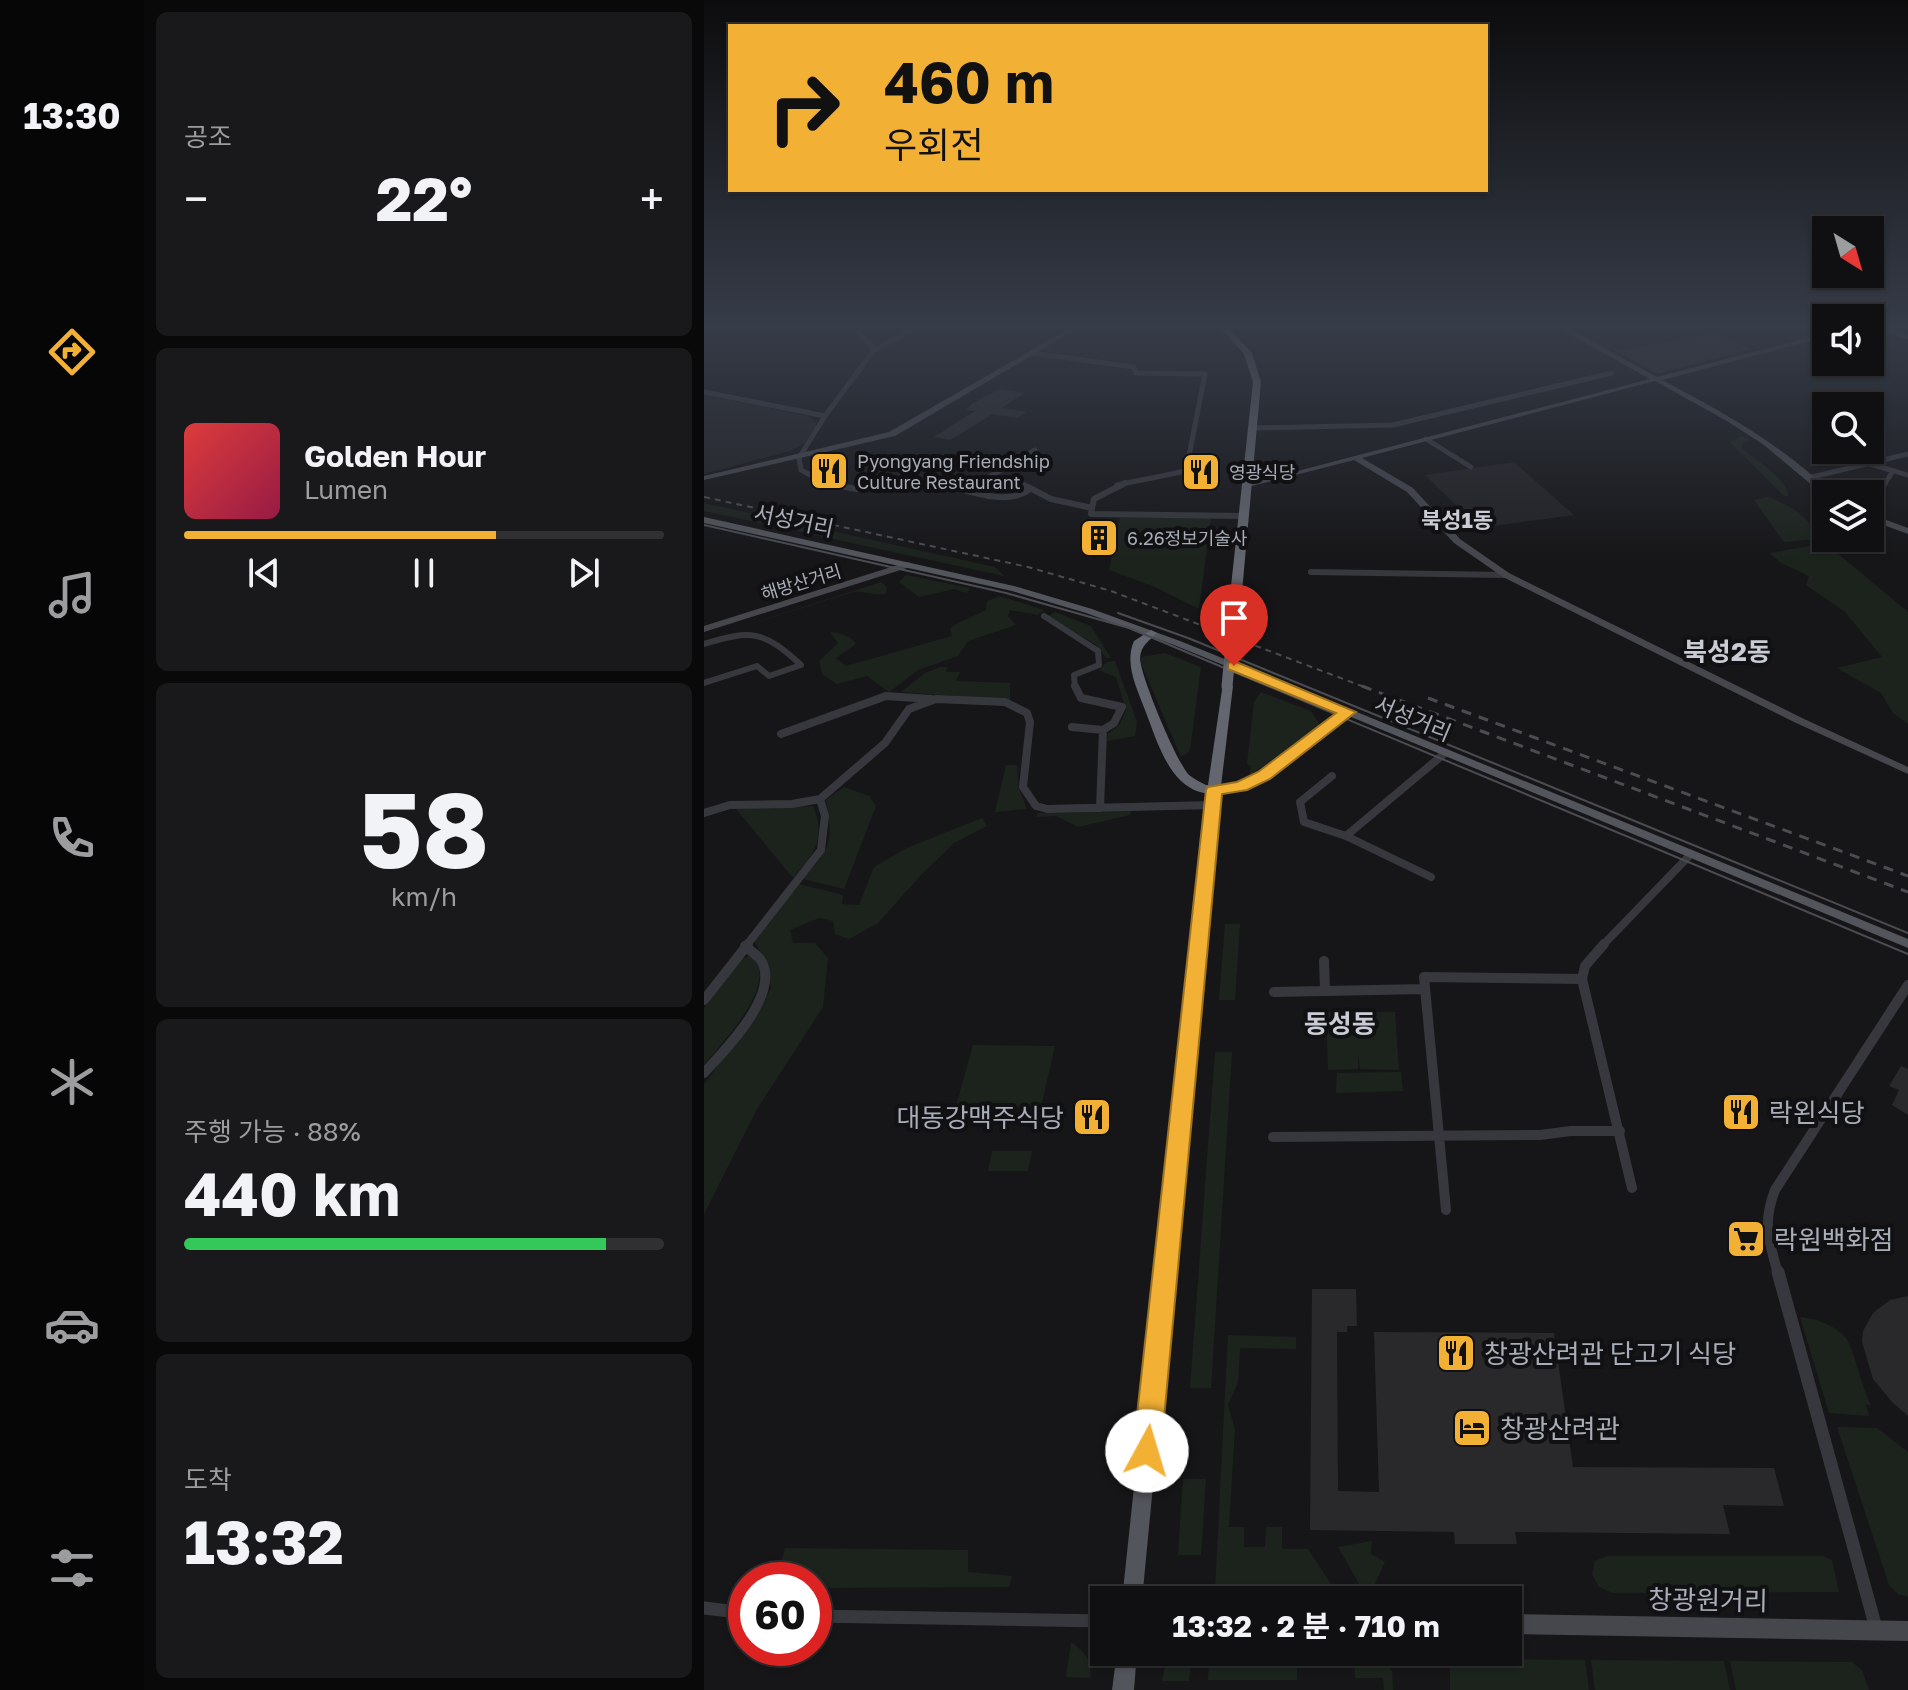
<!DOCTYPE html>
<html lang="ko">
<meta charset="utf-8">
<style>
body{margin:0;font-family:"Golos Text","Noto Sans KR",sans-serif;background:#19191b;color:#f1f3f6;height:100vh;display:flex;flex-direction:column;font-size:30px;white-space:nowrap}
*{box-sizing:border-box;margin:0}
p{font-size:26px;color:#9c9d9f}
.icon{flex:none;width:44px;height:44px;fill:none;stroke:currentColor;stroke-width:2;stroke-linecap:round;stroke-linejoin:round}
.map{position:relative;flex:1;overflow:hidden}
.drawer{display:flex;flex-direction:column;gap:12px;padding:12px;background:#09090a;width:560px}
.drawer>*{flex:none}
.top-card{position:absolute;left:24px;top:24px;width:760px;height:168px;border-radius:0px;box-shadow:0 2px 6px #0004,0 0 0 2px #303032;background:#f2b134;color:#111;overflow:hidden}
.needle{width:52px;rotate:143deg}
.controls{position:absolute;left:1108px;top:216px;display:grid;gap:16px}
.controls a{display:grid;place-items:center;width:72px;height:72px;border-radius:0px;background:#101012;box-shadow:0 2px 6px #0004,0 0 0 2px #303032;font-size:40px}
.speed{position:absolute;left:24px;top:1562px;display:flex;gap:16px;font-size:40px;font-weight:700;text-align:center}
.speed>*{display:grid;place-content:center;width:104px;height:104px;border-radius:50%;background:#101012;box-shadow:0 2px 6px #0004,0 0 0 2px #303032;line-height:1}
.speed .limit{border:12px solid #d22;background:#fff;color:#111}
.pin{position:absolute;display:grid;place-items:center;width:68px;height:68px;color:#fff;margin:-82px -34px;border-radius:50% 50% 50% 0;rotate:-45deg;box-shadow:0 0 8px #0007}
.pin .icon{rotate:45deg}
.me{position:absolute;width:88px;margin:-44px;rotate:6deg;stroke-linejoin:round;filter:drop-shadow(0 0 6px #0008)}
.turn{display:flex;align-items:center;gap:28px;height:168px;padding:0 24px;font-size:36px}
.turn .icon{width:104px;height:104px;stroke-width:2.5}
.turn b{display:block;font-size:56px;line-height:68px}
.big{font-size:60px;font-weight:700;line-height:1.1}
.drawer .card{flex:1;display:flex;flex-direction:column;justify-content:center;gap:12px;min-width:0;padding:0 28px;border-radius:12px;background:#19191b}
.drawer .dial{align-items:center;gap:0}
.dial b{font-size:104px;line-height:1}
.song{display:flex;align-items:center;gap:24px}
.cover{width:96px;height:96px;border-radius:12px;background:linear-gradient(135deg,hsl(0 70% 55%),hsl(340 70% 35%))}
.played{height:8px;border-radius:4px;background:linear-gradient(90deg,#f2b134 65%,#303032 65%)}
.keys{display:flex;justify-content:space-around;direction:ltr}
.heat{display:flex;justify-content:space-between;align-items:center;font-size:44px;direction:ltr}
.charge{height:12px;border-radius:6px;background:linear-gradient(90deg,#34c759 88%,#303032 0)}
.trip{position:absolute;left:386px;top:1586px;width:432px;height:80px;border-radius:0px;background:#101012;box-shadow:0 2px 6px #0004,0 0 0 2px #303032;font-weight:700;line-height:80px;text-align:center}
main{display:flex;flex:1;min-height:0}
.tabs{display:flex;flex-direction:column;width:144px;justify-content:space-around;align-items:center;background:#060607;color:#9c9d9f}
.tabs .icon{width:56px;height:56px}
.tabs .active{color:#f2b134}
.tabs b{font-size:36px;color:#f1f3f6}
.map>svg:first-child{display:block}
</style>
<main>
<nav class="tabs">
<b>13:30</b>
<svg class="icon active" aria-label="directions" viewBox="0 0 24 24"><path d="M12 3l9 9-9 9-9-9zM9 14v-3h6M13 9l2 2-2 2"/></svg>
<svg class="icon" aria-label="music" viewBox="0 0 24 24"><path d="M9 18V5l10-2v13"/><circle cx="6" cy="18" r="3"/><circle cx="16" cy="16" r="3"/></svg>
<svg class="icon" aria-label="phone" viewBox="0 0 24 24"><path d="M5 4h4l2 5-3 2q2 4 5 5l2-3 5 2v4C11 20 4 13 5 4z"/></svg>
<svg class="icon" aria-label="climate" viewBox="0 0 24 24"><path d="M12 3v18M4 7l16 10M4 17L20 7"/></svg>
<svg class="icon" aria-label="car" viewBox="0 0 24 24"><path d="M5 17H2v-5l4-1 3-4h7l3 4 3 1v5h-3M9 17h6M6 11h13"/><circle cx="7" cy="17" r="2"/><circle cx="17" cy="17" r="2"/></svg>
<svg class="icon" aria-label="filters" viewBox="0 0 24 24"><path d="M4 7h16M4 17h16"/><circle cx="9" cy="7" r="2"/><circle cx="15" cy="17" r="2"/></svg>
</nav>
<section class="drawer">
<div class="card"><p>공조</p>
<div class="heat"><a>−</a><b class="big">22°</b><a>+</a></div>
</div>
<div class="card">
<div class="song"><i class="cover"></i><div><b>Golden Hour</b><p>Lumen</p></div></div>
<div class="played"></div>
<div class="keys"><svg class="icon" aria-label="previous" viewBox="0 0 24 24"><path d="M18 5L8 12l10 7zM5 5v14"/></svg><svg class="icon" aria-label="pause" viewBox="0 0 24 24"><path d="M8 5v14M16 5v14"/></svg><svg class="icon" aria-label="next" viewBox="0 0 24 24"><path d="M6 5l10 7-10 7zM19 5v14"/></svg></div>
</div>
<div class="card dial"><b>58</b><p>km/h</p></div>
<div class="card"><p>주행 가능 · 88%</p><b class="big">440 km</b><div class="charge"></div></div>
<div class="card"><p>도착</p><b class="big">13:32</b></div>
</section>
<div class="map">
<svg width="1204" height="1690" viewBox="0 0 1204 1690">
<rect width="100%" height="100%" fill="#161618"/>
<path fill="#222225" d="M0 395 104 416 112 423V427L100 444 86 451 0 474Z
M810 462 870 515 775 528 721 475Z"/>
<path fill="#1c231d" d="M1037 436 1046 440 1038 444V448C1052 460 1081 477 1085 496H1080L1026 442Z
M1064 497C1086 505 1106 516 1113 539L1080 542 1050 500Z
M0 503 291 567 300 576 0 511Z
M416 518H507L495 609 451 587 405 570Z
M1121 543 1204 612V724L1189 713 1177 693 1133 668 1178 657 1141 612 1102 585 1105 576 1077 563 1065 553Z
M202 575 266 588 263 593 250 589 215 597 195 582Z
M177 582 182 586 183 593C171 597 162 590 149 592L0 639Z
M296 596 340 610 334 615 306 610 304 616 312 625 264 641 254 656 214 670 185 692 163 676 133 684 119 675 115 661 134 643 126 632C134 632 148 636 152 644L132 658 142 666 248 636 246 629 250 625 282 610 283 601Z
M351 612 387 626 407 658H402L392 645 344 616Z
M461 653 497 667 487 742 485 752 477 757 436 661 437 657Z
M411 661 433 722 431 736 403 741 404 734 416 724 422 710 412 677 395 670 403 662Z
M236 667H243L242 672H256L252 681 306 683V700L197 692 221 673Z
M557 692 607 711 616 725 545 776 547 766 543 764 550 702Z
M302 765H313L315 789 323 809 291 812Z
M140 787 165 796 172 806 140 889 99 879C128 847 129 842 122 800Z
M109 806C123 840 110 853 89 878L32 809Z
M427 811 426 815 374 827 352 816 333 817V813Z
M278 818 283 826 250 843 217 875 174 923 145 939 131 934 129 921 115 918 86 930 89 943H111L124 958 119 1007 53 1109 0 1214V1084L56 1011 67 988 64 966 50 940 95 884 139 895 138 904 155 905 170 867 203 848Z
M521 924H536L531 1000H515Z
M46 956C79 980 17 1044 0 1065V1008L37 959Z
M622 1012H691L695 1070 656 1069 654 1056V1069L624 1070Z
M269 1045 351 1046 337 1107 252 1106Z
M511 1052H528L507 1388H486Z
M697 1072 699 1091 632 1093 633 1073Z
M288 1151H328L324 1171H284Z
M1096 1317C1112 1318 1132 1326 1142 1338 1150 1350 1158 1388 1167 1405H1162L1165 1416 1125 1413Z
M524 1335 592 1337V1349L536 1348 534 1382 524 1405 531 1429 525 1527H540V1547H561L562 1527H578V1549H604L631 1590 511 1591Z
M1133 1427 1173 1428 1204 1452V1597L1194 1594 1185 1585Z
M479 1479H502L497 1555H474Z
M668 1541 667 1554 681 1562 669 1588 663 1592 658 1589 634 1547Z
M81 1548 264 1550V1572L308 1576 305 1587 110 1588V1580H72Z
M903 1556H1119L1128 1560 1135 1592 909 1593 895 1587 888 1574 891 1561Z
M367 1642C380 1651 389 1662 386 1678L362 1677Z
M472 1652H488L485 1681H458L460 1670Z
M650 1655 682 1657 688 1671 689 1690H680L679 1678H651Z
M593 1657V1680H504L505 1658Z
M758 1659 881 1660 885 1690H746V1668Z
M887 1660 1020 1661 1026 1690H891Z
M1026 1661 1148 1662 1158 1670 1165 1690H1032Z"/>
<path fill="#29292c" d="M1011 333 1048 349 953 374 912 351Z
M296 389 320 393 298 408 323 412 313 418 289 414 246 440 230 437 271 411 262 410 269 403Z
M381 533H413L410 543H378Z
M1197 1066 1204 1069V1115L1188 1105 1195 1090 1185 1086Z
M608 1289H652L653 1326H643V1332H633L634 1491 675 1492 670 1332 850 1333 869 1467 1070 1468 1080 1506 1019 1505 1026 1534 811 1532 813 1544H751L750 1532 606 1530Z
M1204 1296V1416L1188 1402 1169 1379 1158 1342 1159 1331 1169 1313 1186 1300Z"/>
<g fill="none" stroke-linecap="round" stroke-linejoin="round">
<path stroke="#37383d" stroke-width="5" d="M148 324 170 350
M328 353 430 367 432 373 501 374 482 471 413 485
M0 392 121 416
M550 428 689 425 908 373
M722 439 767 467
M1166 464 1204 475
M1104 478 1204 454
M125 485 97 470 95 458 121 416 170 350 220 324
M168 485 195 477 243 485
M321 485 285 477 331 450
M1180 485 1189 471"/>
<path stroke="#37383d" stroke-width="6" d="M120 483 153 489 172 483
M234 483C261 489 303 508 326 489L312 483
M324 487 347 499 388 508 387 514 540 516
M1176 491 1181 483
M388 508 390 499 421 483
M607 572 802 575
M340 616 394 651 395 665 370 675 371 688
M0 644C48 629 60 631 97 665L65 676 53 666 0 683"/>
<path stroke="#37383d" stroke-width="8" d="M371 686 377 698 418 707 410 723 399 730 396 808
M368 727 399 730
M77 734 182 696 227 699
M628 776 596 802 600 822 642 836 727 877
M0 813 26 805 88 804 116 799 181 743 205 709 232 699 301 702 323 713 326 722 319 787 332 806 343 809 508 805
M642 836 741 753
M42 946 117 850 121 816 116 799
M898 946 987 854"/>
<path stroke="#37383d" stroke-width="10" d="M900 944 881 966 878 979 928 1188
M620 961 621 990
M570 992 721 989
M0 1000 44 944
M0 1073C21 1050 79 992 56 959 52 954 45 950 41 946
M569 1137 836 1135 867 1131H916
M742 1210 720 977 878 979
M1074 1274C1065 1240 1058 1224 1071 1190L1204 985"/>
<path stroke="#37383d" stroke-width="13" d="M1074 1272 1172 1628
M0 1608 42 1613
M110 1616 400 1621"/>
<path fill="#45474d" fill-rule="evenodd" d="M373 324H381L191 436 0 480V476L185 432Z
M847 324H856L953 377 1122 333V337L958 380C1019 412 1079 445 1128 494L1121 496 1060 445 1023 421 951 381 658 458 709 488 756 539 805 573 1098 718 1204 767V774L1090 722 799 577 750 543 703 492 650 460 544 487 540 485 946 379Z
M1166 324 1204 334V338L1166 328Z
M1166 514 1204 528V534L1166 520Z
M203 562 206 563V567L0 632V626Z
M804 1614 1204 1621V1641L804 1634Z"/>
<path fill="#53555c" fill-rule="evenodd" d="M0 517 310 586 388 609 476 641 648 710 1204 939V948L640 714 470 645 382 613 308 591 0 523Z
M510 787 516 790 438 1600H418L504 790Z
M413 1652H433L430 1690H408Z"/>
<path fill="#63666e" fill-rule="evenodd" d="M513 324H521L548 353 557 382 536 614 530 617 524 614 549 382 540 354Z
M447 630 453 633C445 641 437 645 436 658 436 675 473 763 485 775 490 779 496 782 502 785H504L519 683 523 682 529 686 517 786C564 775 602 738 640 709H648L650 712C639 724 625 733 613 743 580 769 517 818 477 781 459 764 450 733 441 710 433 688 420 664 430 641Z"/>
<path stroke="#4a4c52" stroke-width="2" d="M1166 327 1204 338
M0 525 302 593 425 628 1204 954
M414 613 484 638 1204 933"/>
<path stroke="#4a4c52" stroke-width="2" stroke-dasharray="6 5" stroke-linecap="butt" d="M0 497 324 567 407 591 663 688"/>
<path stroke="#4a4c52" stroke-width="3" stroke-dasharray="10 8" stroke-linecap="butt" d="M658 686 1204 892
M724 698 1204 876"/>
<path stroke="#63666e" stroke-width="11" d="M523 686 530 614"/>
</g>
<linearGradient id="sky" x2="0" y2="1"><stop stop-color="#0c0c0d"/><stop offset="0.58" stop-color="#363c48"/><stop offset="1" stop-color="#363c48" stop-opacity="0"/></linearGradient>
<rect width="1204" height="561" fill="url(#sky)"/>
<path fill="#f2b134" stroke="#9d7322" stroke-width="2" d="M530 661 652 712 566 779 543 790 518 794 457 1451 453 1460 443 1464 433 1460 429 1451 502 790 504 787 533 782 554 772 632 713 524 669V663Z"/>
<defs>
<g id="restaurant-square" transform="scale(2)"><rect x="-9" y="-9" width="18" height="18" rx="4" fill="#f2b134" stroke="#111113"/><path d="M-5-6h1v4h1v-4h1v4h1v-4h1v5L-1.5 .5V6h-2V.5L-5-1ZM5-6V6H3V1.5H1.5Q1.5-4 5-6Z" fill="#111"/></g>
<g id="building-square" transform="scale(2)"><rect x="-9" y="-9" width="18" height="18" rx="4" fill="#f2b134" stroke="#111113"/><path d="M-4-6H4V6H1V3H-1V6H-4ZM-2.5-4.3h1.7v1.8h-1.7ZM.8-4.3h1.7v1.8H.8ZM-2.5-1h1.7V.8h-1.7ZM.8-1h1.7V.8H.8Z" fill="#111"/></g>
<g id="supermarket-square" transform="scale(2)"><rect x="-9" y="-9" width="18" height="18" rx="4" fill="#f2b134" stroke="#111113"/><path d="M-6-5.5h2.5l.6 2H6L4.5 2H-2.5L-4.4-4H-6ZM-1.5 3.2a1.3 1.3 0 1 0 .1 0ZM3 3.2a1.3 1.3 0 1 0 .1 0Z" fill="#111"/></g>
<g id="hotel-square" transform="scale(2)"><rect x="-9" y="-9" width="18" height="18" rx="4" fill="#f2b134" stroke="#111113"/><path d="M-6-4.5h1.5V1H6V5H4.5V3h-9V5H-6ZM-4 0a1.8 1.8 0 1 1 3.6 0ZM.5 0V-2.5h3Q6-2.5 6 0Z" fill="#111"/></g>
</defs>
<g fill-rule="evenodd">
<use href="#restaurant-square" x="125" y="471"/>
<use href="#restaurant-square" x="497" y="472"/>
<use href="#building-square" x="395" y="538"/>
<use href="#restaurant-square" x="1037" y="1112"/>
<use href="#restaurant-square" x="388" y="1117"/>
<use href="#supermarket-square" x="1042" y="1239"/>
<use href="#restaurant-square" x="752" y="1353"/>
<use href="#hotel-square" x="768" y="1428"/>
</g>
<g text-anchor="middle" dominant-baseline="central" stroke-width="8" stroke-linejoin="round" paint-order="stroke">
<g font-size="18" fill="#a8adb8" stroke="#111113" text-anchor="start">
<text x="153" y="461">Pyongyang Friendship<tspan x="153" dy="21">Culture Restaurant</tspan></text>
<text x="525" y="472">영광식당</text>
<text x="423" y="538">6.26정보기술사</text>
</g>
<g font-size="18" fill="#a8adb8" stroke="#111113">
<text transform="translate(97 582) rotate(-17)">해방산거리</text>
</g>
<g font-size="22" font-weight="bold" fill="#c9ccd4" stroke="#111113">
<text x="753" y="519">북성1동</text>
</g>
<g font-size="22" fill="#a8adb8" stroke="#111113">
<text transform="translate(90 520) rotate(12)">서성거리</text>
<text transform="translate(709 718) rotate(23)">서성거리</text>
</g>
<g font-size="26" font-weight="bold" fill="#c9ccd4" stroke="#111113">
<text x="1023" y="651">북성2동</text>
<text x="636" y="1023">동성동</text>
</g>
<g font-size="26" fill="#a8adb8" stroke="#111113" text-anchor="start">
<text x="1065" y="1112">락왼식당</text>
<text x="360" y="1117" text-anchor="end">대동강맥주식당</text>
<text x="1070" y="1239">락원백화점</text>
<text x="780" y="1353">창광산려관 단고기 식당</text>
<text x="796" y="1428">창광산려관</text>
</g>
<g font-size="26" fill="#a8adb8" stroke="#111113">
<text transform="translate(1004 1600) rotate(1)">창광원거리</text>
</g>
</g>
</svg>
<div class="controls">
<a><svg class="needle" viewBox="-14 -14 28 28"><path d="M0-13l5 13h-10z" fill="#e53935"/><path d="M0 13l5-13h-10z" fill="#9c9d9f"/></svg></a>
<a><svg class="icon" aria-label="sound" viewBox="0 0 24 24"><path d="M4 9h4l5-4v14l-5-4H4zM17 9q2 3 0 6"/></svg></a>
<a><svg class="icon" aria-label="search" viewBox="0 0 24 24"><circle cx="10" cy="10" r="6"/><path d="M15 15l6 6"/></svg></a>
<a><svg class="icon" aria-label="layers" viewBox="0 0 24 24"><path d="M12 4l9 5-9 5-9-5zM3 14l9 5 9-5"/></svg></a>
</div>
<div class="speed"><div class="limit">60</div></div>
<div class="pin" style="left:530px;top:666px;background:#d93025"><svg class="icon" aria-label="arrive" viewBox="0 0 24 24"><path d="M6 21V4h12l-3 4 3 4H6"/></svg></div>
<svg class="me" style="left:443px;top:1451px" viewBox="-20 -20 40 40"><circle r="19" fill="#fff"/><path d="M0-13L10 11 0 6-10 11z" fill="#f2b134"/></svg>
<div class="trip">13:32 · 2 분 · 710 m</div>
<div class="top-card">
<div class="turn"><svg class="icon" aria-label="right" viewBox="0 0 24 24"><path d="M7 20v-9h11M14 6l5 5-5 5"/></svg><div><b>460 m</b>우회전</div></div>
</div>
</div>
</main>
